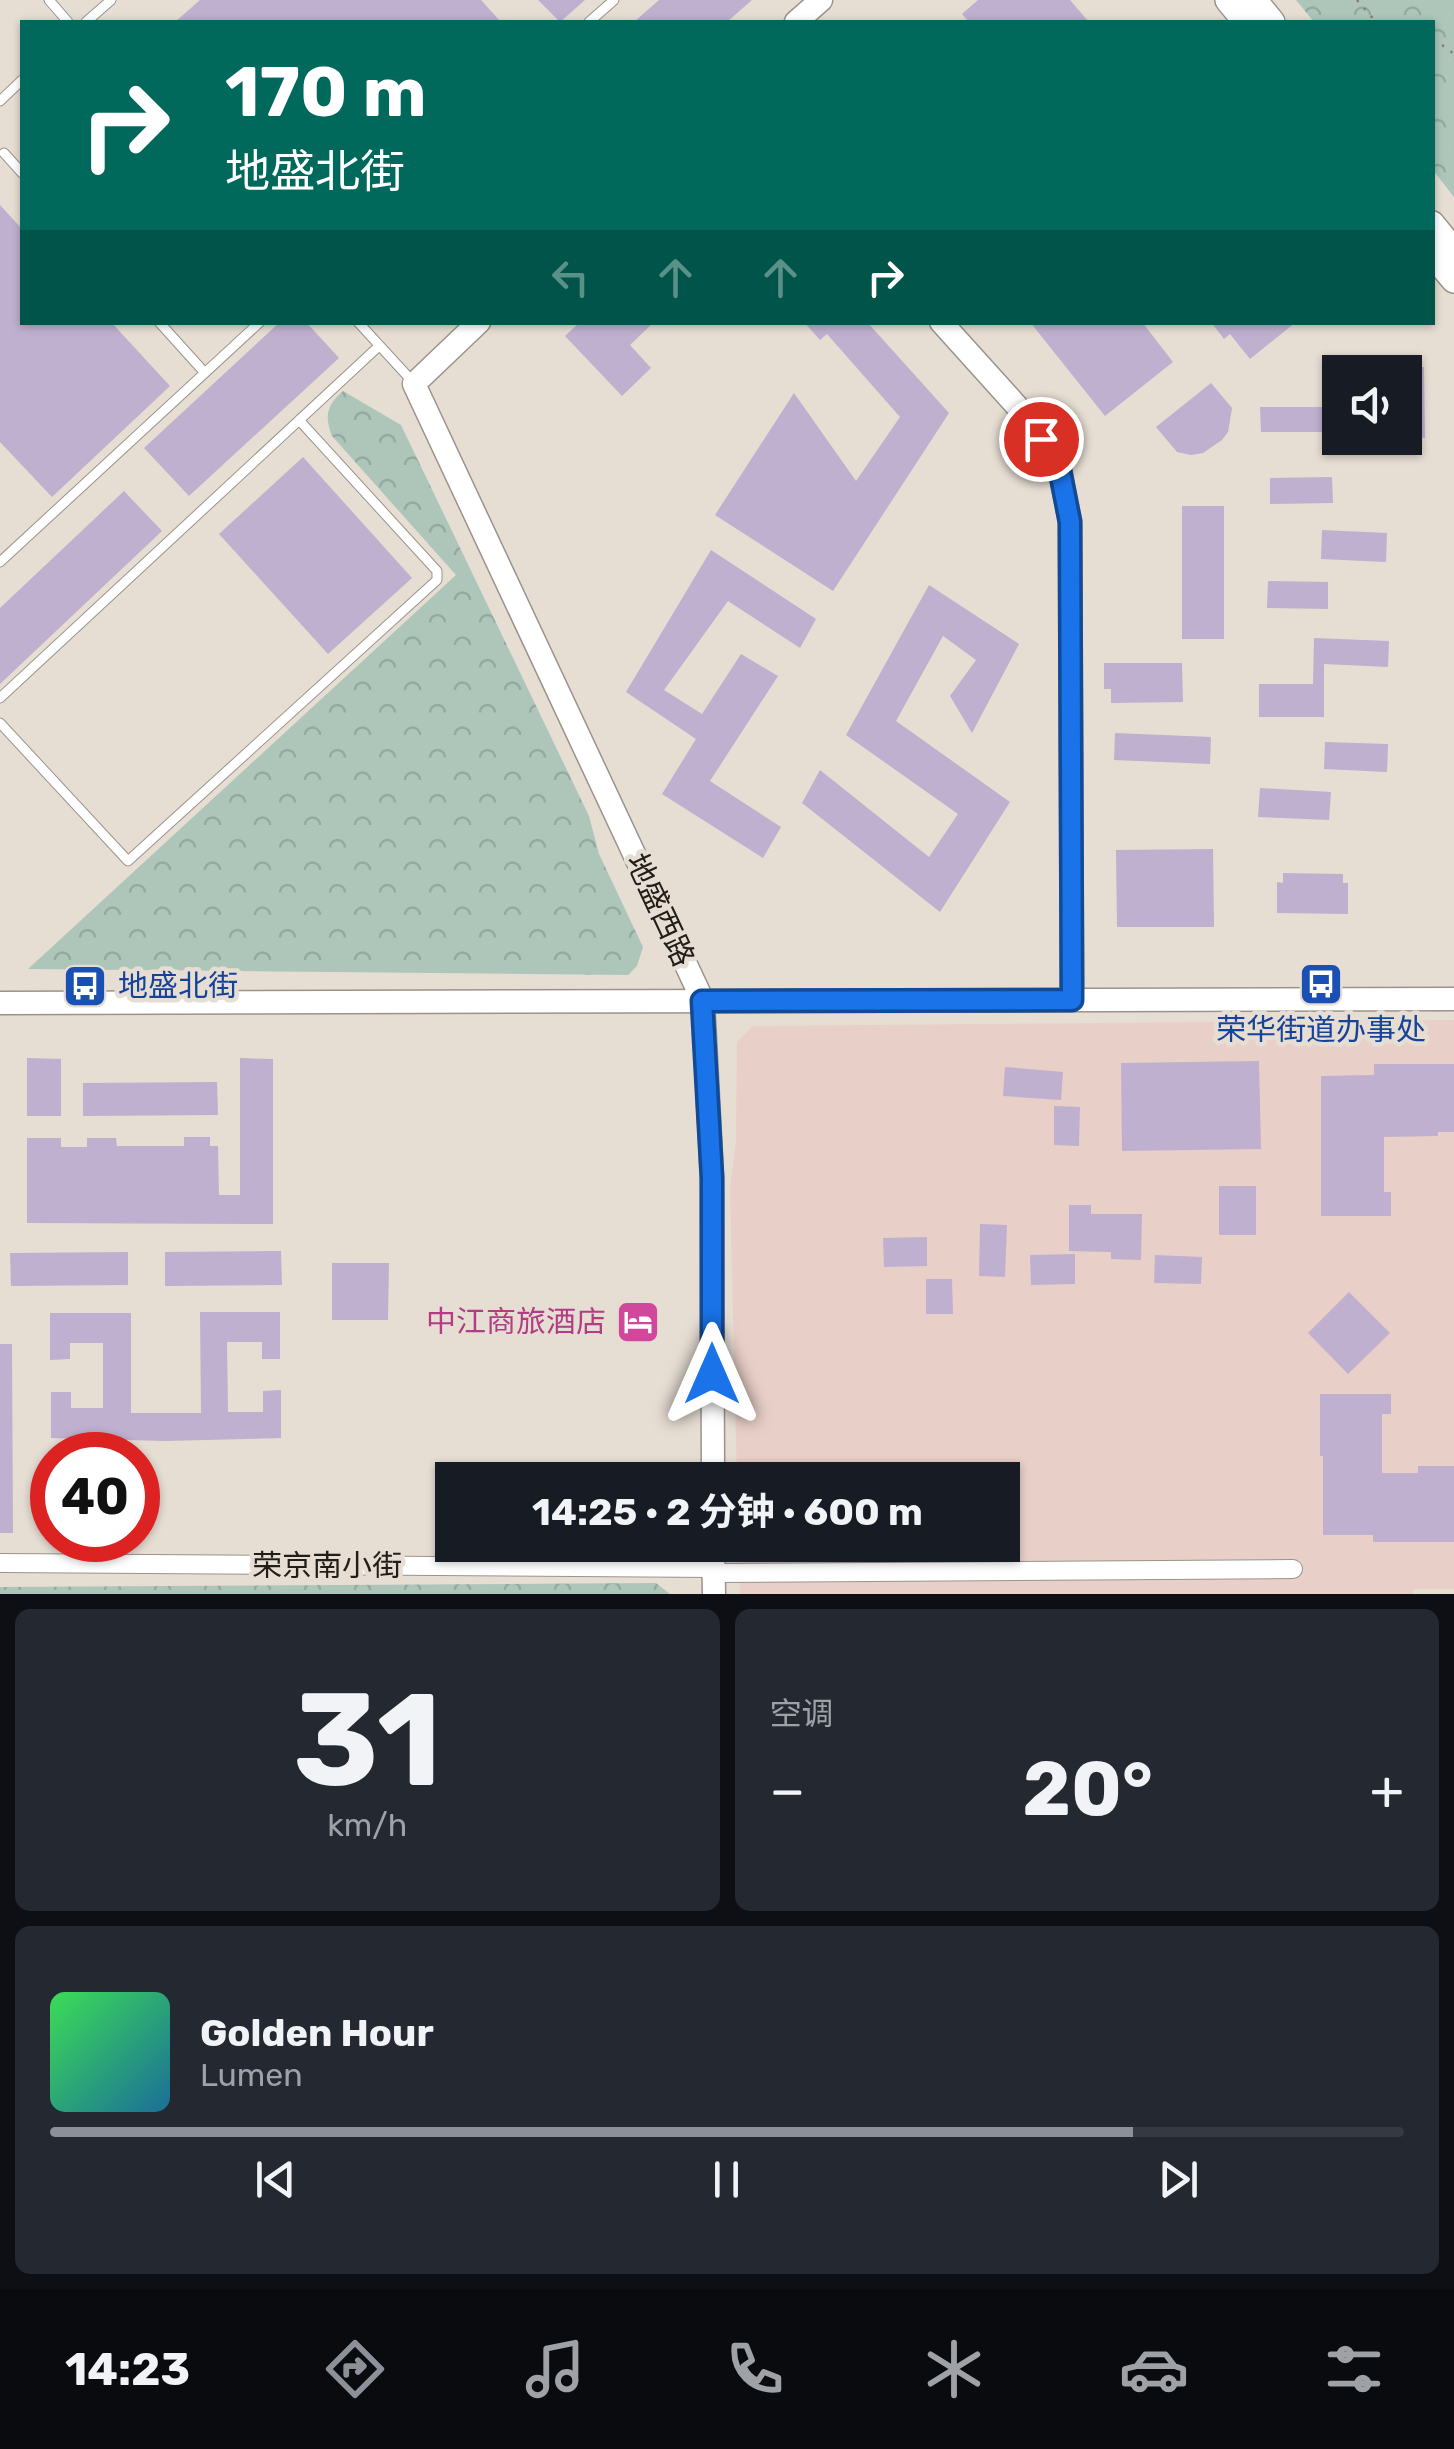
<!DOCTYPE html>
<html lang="zh">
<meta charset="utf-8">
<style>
body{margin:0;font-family:Rubik,"Noto Sans SC",sans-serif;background:#242831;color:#f1f3f6;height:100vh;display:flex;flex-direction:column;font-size:38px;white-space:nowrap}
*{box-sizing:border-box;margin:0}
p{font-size:32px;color:#9ea1a6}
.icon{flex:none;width:55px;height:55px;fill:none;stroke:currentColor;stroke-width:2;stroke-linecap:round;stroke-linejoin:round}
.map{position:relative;height:1594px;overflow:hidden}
.panel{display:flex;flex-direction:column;gap:15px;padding:15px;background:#0d0f14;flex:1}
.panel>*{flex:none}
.top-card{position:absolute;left:20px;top:20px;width:1415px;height:305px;border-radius:0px;box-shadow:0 2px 8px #0004;background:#00695c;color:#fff;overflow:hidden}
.fabs{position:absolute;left:1322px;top:355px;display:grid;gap:20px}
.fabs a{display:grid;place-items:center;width:100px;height:100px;border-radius:0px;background:#171b24;box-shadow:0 2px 8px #0004;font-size:50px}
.speed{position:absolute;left:30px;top:1432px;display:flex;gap:20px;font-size:50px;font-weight:700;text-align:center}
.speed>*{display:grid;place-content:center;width:130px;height:130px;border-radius:50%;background:#171b24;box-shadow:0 2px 8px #0004;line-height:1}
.speed .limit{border:15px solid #d22;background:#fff;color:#111}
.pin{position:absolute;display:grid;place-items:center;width:85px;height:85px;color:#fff;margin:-42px;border:5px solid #fff;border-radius:50%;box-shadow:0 2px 10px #0007}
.me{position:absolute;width:110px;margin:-55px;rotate:0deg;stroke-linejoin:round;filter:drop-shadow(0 0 8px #0008)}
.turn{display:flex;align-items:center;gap:35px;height:210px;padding:0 40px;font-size:45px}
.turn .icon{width:130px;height:130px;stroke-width:2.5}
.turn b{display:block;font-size:70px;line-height:85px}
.lanes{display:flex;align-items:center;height:95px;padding:0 40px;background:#0003;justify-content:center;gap:50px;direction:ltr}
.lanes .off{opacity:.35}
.big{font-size:75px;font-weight:700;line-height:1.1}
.panel .tile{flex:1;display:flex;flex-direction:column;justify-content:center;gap:15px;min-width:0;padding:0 35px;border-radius:15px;background:#242831}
.panel .dial{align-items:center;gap:0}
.dial b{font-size:130px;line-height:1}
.song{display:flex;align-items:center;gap:30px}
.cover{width:120px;height:120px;border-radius:15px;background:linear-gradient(135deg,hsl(130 70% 55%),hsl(200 70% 35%))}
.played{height:10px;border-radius:5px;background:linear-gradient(90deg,#8c9099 80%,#363941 80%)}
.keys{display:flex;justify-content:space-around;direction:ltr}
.heat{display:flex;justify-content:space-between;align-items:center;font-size:55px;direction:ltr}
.panel .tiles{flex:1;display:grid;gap:15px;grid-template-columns:1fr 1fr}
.tile:last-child{grid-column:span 2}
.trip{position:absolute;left:435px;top:1462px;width:585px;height:100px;border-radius:0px;background:#171b24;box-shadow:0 2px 8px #0004;font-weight:700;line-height:100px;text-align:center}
.tab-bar{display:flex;height:160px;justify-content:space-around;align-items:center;background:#090b0e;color:#9ea1a6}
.tab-bar .icon{width:70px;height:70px}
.tab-bar .selected{color:#8c9099}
.tab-bar b{font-size:45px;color:#f1f3f6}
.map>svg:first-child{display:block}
</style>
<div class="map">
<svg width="1454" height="1594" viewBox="0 0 1454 1594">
<defs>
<pattern id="park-crowns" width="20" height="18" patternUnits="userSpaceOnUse" patternTransform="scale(2.5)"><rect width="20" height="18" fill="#aec6ba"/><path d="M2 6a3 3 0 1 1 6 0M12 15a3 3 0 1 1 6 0" fill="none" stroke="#95aa9f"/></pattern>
</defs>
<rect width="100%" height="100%" fill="#e6ddd3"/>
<path fill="#e8cfc7" d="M1454 1020V1589H1413V1594H740L739 1545H1002V1480H737L730 1187 736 1142 737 1042 753 1026Z"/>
<path fill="url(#park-crowns)" d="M1296 0H1454V197L1433 170 1432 22H1314Z
M343 391 401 425 589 816 599 854 643 947 637 966 628 975 28 969 456 575 332 436C324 416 327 405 343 391Z
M656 1583 670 1594H0V1587Z"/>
<path fill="#bfb0cf" d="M200 0H481L501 22H175Z
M538 0H585L560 22Z
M659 0H752L727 22H634Z
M978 0H1070L1089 22H969L962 14Z
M0 205 22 229V322H111L170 386 52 497 0 442Z
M280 322H306L339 358 189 496 144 448Z
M580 322H654L630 345 651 368 622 396 565 336Z
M804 322H867L949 413 833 591 715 515 794 393 856 481 900 417 827 334 820 340Z
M1030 322H1142L1173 362 1105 416Z
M1211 322H1296L1250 359 1230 334 1224 339Z
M1405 367H1424L1425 438H1405Z
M1211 383 1232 408 1228 432 1222 440 1203 453 1191 455 1177 452 1156 427Z
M1260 407H1327L1328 432H1261Z
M303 457 412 578 328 654 219 534Z
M1332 477 1333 503 1270 504V478Z
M124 491 162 531 0 684V608Z
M1182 506H1224V639H1182Z
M1322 530 1387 533 1386 562 1321 559Z
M711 550 816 619 800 648 728 601 664 690 702 714 741 654 778 676 710 781 781 827 763 858 662 794 696 739 626 692Z
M1268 581 1328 582V609L1267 608Z
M929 585 1019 644 972 733 950 696 976 660 943 636 896 721 1010 802 940 912 802 803 820 770 929 857 958 814 846 735Z
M1314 638 1389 641 1388 667 1324 664V717H1259V684H1313Z
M1104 663H1182L1183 702 1111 703V689H1104Z
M1115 733 1211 737 1210 764 1114 760Z
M1325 742 1388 744 1387 772 1324 769Z
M1260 788 1331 792 1329 820 1258 817Z
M1213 849 1214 927H1117L1116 850Z
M1283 873 1343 874V883H1348V914L1277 913V882L1283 883Z
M27 1058 61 1059V1116H27Z
M240 1058 273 1059V1224L27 1223V1138H61V1147H87V1138H116L117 1146H184V1137H210V1146H218L219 1195H240Z
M1259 1061 1261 1149 1122 1151 1121 1063Z
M1374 1064H1454V1132H1438V1136L1384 1137V1192H1391V1216H1321V1076L1374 1075Z
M1005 1067 1063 1072 1061 1100 1003 1096Z
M217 1082 218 1115 83 1116V1083Z
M1054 1106 1080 1107 1079 1146 1054 1145Z
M1219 1186H1256V1235H1219Z
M1069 1205H1091V1214H1142L1141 1260 1111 1259V1252L1069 1251Z
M980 1224 1007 1225 1005 1277 979 1276Z
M927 1237V1266L884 1267 883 1238Z
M281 1251 282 1285 165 1286V1252Z
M128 1252V1285L11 1286 10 1253Z
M1075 1254V1284L1031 1285 1030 1255Z
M1155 1255 1202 1257 1201 1284 1154 1283Z
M332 1263H389L388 1320H332Z
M926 1279H952L953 1314H926Z
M1349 1292 1390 1333 1348 1374 1308 1333Z
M200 1312H280V1359H262V1342H227L228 1412H263V1391L281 1390V1438L165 1441 51 1438V1392H71V1408H103V1343H70V1359L50 1360V1313H131V1413H201Z
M0 1344H12L13 1533H0Z
M1320 1394H1391V1414H1382V1473H1418V1466H1454V1542H1373V1535H1323V1456H1320Z"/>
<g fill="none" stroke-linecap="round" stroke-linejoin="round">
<g stroke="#9b938a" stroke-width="11">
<path id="service" d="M49 0 68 22
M86 22 111 0
M589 22 614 0
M0 101 22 80
M4 153 22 173
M159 322 205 373
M358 322 413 382
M0 562 260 322
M0 698 379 346
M0 723 128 861 437 580V571L299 420"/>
</g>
<g stroke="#9b938a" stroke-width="20">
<path id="minor" d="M0 1563 714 1568
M714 1573 1293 1569"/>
</g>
<g stroke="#9b938a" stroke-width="25">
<path id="tertiary" d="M796 22 821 0
M479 322 414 384 703 1001 712 1178 713 1480
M941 322 1023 413 1059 466 1070 521 1072 1000
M0 1003 1454 999
M713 1545 714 1594"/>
</g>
<g stroke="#9b938a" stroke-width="28">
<path id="secondary" d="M1228 0 1246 22
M1254 0 1272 22
M1432 224 1454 251
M1432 254 1454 280"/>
</g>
<path stroke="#867f78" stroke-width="2.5" stroke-dasharray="2.5 8" stroke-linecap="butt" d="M1357 0 1376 22
M1432 42 1442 45 1454 54"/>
<use href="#service" stroke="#fff" stroke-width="9"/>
<use href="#minor" stroke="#fff" stroke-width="18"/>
<use href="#tertiary" stroke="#fff" stroke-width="22"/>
<use href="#secondary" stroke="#fff" stroke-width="25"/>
</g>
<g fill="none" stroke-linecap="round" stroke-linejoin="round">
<g stroke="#114b97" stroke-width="25">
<path id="route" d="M712 1374V1178L702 1001 1072 1000 1070 522 1059 466 1041 439"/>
</g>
<use href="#route" stroke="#1a73e8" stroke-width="18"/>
</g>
<defs>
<g id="bus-square" transform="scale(2.25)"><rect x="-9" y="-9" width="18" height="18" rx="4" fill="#1a4fb4" stroke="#e6ddd3"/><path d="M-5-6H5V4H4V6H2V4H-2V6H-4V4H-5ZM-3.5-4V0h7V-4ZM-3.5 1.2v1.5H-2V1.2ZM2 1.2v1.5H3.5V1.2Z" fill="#fff"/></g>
<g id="hotel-square" transform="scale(2.25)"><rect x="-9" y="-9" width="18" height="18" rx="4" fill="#d1479c" stroke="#e6ddd3"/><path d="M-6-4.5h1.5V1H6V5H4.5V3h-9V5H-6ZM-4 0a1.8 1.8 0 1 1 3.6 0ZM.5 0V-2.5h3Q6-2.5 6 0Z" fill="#fff"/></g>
</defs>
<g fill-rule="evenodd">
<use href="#bus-square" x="1321" y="984"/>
<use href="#bus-square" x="85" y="986"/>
<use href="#hotel-square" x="638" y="1322"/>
</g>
<g text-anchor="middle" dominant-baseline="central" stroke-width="9" stroke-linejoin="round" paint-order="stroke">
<g font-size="30" fill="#211e1a" stroke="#e6ddd3">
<text transform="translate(660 910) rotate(65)">地盛西路</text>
<text x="327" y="1566">荣京南小街</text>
</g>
<g font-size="30" fill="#164399" stroke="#e6ddd3" text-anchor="start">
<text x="118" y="986">地盛北街</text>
<text x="1321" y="1030" text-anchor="middle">荣华街道办事处</text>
</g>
<g font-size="30" fill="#b23c85" stroke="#e6ddd3" text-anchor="end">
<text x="606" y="1322">中江商旅酒店</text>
</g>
</g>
</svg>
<div class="fabs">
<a><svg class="icon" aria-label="sound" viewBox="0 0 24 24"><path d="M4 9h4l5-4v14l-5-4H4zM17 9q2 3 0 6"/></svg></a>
</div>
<div class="speed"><div class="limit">40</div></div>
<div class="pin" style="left:1041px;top:439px;background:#d93025"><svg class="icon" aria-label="arrive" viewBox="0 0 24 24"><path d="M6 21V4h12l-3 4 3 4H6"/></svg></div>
<svg class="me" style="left:712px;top:1374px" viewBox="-20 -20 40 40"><path d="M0-17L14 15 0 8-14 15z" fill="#1a73e8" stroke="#fff" stroke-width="4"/></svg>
<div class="trip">14:25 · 2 分钟 · 600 m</div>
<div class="top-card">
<div class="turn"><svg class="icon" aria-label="right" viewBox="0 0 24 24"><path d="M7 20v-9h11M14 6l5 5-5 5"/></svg><div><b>170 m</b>地盛北街</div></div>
<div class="lanes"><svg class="icon off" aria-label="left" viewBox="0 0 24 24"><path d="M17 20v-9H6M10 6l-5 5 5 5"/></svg><svg class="icon off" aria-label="ahead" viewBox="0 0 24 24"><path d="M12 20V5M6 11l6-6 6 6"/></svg><svg class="icon off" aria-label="ahead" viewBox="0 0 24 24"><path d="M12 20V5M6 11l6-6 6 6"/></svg><svg class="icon" aria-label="right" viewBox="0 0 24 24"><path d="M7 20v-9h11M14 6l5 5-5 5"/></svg></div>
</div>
</div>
<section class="panel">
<div class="tiles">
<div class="tile dial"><b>31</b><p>km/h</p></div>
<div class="tile"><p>空调</p>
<div class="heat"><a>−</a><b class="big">20°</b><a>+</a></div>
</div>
<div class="tile">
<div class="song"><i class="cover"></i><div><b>Golden Hour</b><p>Lumen</p></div></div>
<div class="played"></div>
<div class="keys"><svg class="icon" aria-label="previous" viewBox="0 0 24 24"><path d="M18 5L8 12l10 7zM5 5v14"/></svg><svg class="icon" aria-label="pause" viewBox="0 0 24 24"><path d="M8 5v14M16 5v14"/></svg><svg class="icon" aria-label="next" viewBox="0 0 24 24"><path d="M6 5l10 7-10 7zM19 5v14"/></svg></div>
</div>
</div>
</section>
<nav class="tab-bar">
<b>14:23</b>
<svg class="icon selected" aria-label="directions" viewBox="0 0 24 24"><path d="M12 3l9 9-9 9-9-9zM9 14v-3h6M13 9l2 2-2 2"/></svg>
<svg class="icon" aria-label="music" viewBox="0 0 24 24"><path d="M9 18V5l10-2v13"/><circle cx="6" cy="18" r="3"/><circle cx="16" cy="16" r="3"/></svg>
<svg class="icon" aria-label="phone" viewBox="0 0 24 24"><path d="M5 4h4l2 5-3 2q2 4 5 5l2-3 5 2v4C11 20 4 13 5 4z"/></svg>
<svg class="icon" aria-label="climate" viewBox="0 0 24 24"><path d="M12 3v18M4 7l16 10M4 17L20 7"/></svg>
<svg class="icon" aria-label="car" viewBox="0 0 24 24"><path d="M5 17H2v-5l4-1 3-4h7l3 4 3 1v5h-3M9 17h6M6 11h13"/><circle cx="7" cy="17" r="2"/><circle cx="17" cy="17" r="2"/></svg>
<svg class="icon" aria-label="filters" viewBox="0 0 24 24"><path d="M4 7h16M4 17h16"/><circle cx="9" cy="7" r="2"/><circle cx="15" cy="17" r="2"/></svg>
</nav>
